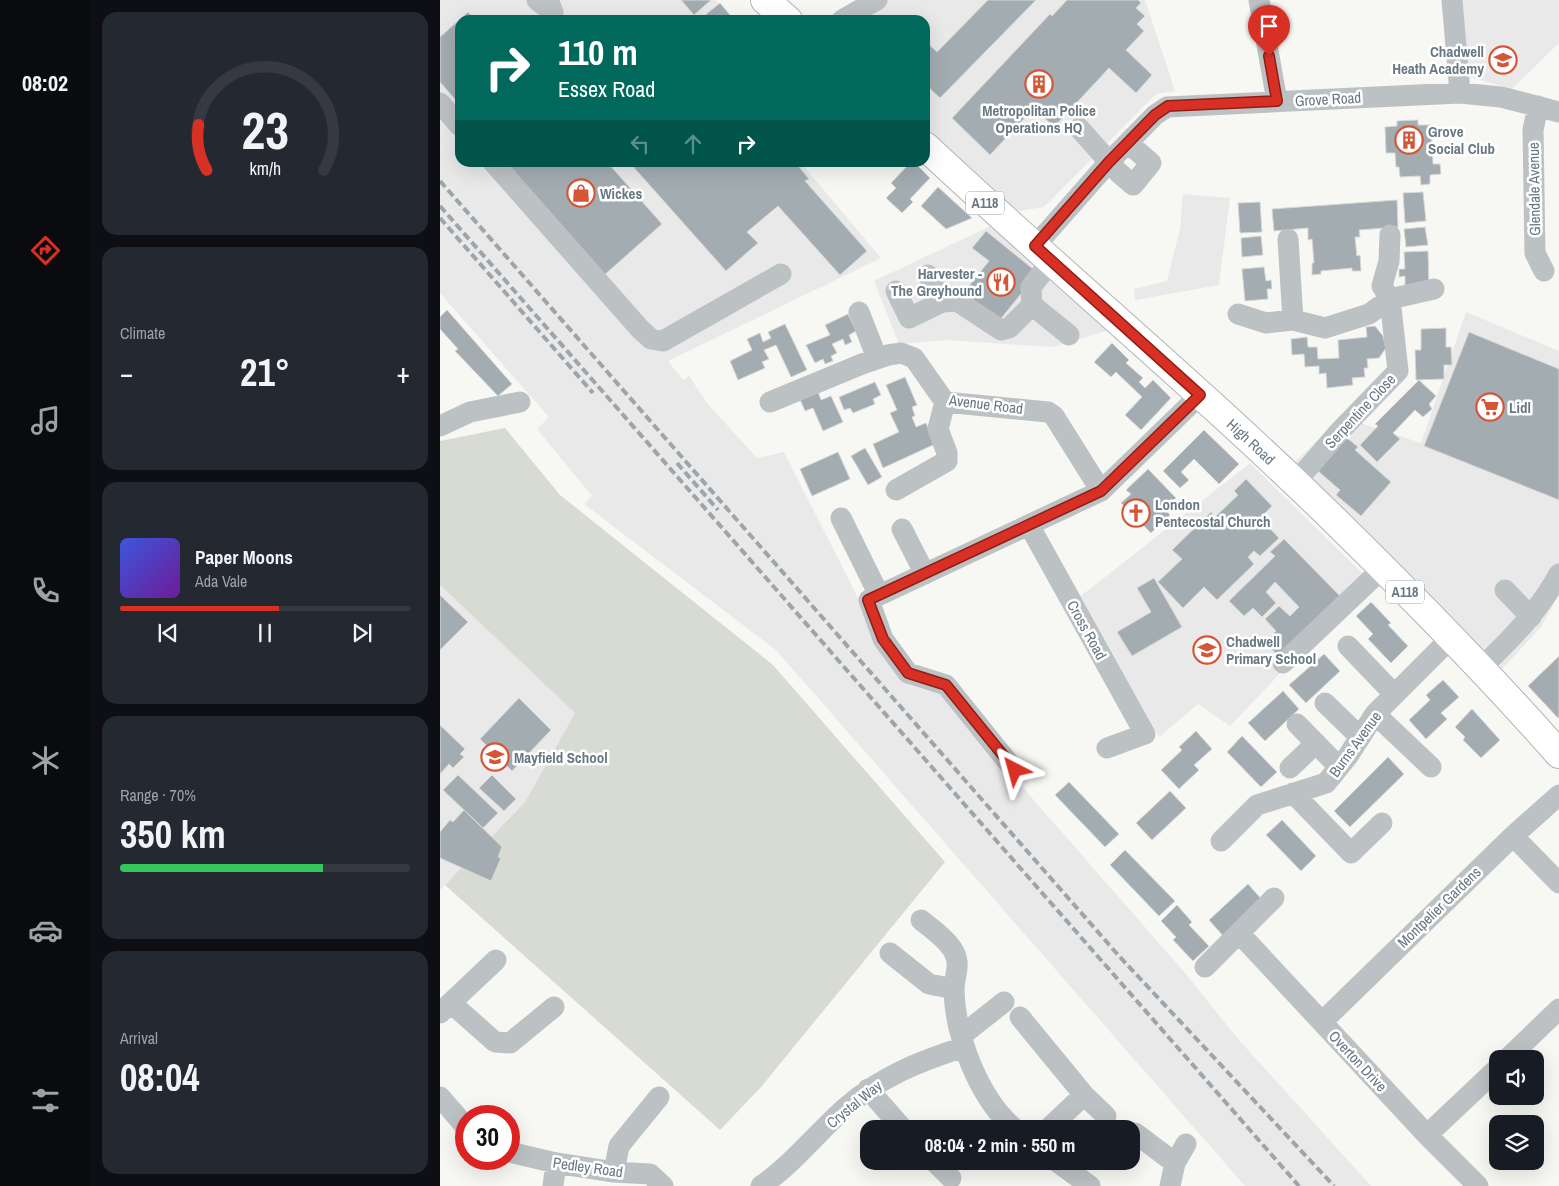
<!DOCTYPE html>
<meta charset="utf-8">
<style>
body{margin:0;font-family:"Archivo Narrow",sans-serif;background:#242831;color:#f1f3f6;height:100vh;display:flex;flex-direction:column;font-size:19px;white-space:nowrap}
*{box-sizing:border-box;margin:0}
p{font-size:16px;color:#9ea1a6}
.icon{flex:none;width:28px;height:28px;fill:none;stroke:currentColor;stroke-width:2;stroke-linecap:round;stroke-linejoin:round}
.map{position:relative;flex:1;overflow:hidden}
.details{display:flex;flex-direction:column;gap:12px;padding:12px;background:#0d0f14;width:350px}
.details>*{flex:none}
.top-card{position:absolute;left:15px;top:15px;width:475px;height:152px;border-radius:15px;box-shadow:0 5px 20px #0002;background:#00695c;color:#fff;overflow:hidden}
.buttons{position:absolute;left:1049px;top:1050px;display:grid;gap:10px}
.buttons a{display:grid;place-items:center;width:55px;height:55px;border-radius:10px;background:#171b24;box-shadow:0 5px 20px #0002;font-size:25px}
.speed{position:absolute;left:15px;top:1105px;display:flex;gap:10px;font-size:25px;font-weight:700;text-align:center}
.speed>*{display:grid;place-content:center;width:65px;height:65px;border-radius:50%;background:#171b24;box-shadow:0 5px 20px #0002;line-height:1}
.speed .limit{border:8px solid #d22;background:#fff;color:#111}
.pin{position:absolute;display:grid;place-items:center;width:42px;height:42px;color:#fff;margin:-51px -21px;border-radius:50% 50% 50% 0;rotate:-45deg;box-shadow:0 0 5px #0007}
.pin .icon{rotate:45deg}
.me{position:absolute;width:55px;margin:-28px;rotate:321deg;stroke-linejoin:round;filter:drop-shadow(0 0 4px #0008)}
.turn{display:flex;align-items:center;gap:18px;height:105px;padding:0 20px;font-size:22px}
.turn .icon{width:65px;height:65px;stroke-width:2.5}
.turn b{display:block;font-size:35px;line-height:42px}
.lanes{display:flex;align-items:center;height:48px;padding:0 20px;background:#0003;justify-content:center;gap:25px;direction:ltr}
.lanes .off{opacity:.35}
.big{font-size:38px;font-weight:800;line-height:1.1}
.details .card{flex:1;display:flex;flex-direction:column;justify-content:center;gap:8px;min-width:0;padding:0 18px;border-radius:15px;background:#242831}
.details .dial{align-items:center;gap:0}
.dial svg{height:130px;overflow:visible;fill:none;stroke:#363941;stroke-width:7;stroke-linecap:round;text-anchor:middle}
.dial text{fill:#f1f3f6;stroke:none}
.song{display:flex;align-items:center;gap:15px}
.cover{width:60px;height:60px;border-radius:8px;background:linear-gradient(135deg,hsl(230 70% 55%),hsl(280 70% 35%))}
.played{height:5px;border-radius:2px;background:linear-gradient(90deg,#d93025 55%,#363941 55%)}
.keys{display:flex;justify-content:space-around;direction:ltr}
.heat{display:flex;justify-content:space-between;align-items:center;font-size:28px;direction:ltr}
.charge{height:8px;border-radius:4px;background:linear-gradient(90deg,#34c759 70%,#363941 0)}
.trip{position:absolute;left:420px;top:1120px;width:280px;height:50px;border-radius:15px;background:#171b24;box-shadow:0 5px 20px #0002;font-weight:800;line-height:50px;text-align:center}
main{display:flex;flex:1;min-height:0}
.tab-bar{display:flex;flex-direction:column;width:90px;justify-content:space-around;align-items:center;background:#090b0e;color:#9ea1a6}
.tab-bar .icon{width:35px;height:35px}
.tab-bar .current{color:#d93025}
.tab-bar b{font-size:22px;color:#f1f3f6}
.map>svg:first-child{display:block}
</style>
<main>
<nav class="tab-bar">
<b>08:02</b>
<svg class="icon current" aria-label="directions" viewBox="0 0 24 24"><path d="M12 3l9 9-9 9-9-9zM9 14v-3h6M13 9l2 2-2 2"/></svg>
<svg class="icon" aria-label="music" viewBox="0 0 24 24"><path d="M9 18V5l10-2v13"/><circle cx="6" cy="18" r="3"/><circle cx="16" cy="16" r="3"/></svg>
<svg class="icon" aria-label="phone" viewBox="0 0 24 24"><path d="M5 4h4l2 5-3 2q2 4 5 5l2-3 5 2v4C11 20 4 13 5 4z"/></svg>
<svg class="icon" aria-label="climate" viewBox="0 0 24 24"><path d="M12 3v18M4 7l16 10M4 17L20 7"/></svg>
<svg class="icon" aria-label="car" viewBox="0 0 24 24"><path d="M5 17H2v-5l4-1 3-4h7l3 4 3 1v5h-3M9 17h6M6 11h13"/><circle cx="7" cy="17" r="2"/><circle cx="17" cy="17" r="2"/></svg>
<svg class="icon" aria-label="filters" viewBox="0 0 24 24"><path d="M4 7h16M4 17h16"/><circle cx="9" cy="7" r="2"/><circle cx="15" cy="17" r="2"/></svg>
</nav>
<section class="details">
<div class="card dial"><svg viewBox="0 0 100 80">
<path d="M14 69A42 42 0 1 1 86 69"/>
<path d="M14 69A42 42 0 0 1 9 41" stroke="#d93025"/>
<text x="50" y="56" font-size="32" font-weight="700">23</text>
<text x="50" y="72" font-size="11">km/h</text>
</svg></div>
<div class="card"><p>Climate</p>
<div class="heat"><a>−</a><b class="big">21°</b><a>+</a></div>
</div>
<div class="card">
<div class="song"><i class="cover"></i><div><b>Paper Moons</b><p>Ada Vale</p></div></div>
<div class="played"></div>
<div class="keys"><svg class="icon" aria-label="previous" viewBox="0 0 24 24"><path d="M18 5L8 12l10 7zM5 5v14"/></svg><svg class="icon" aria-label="pause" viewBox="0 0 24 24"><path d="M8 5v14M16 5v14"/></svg><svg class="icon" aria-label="next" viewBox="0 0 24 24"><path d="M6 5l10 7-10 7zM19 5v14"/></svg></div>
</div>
<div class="card"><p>Range · 70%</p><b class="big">350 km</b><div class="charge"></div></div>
<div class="card"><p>Arrival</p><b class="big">08:04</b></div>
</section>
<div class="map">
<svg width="1119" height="1186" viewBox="0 0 1119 1186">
<rect width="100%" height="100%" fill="#f7f7f4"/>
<path fill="#e8e9e8" d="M0 0H275L296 20H20V162L361 163 441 258 228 361 243 380 249 376 267 403 317 458 344 452 419 600 438 647 471 686 501 694 745 973 798 1039 931 1186H805L336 650 144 504 152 496 97 429 109 417 0 293Z
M421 0H705L735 91 716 94 604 207 578 211 485 126V20H390Z
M1020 0H1119V43L1072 89 1026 76Z
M743 194 790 198 779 285 695 300 694 289 727 281 740 229Z
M555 224 669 330 613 347 507 340 459 344 434 281Z
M1026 312 1119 351V594L1101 627 1062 669 854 463 902 417 981 443Z
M810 463 929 580 790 726 758 704 719 737 641 596Z
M0 585 135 713 85 802 0 890Z"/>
<path fill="#d7dbd4" d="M65 428 120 495 333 665 505 862 321 1087 280 1130 5 885 85 802 135 713 0 585V441Z"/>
<path fill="#a3acb1" stroke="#d9d8d7" d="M241 0H271L254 15Z
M548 0H596L500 98 485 84V41L497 52Z
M627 0H698L701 3 696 8 705 16 697 24 704 31 686 50 712 75 696 93 669 68 614 127 594 108 550 155 512 118 610 14 612 16Z
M280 3 294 20H259Z
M28 12 35 20H20V105L0 82V37Z
M978 120V125H991L993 164H1000L1001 174 990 175V184L981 185 980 176 960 177 959 167H956L955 153H946L945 127 957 126V121Z
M61 162H167L222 224 162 277Z
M189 162H355L369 179 365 181 427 251 400 275 338 206 307 232 318 243 286 271Z
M471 162H474L490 178 470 199 473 202 462 213 446 198 456 188 451 183Z
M498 187 532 218 506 229 481 206Z
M983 192 986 221 965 223 963 193Z
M957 200 958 227 919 230 920 237H915L917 256 920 255 921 271H912V268L881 271V274L872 275V263H874L872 239 868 240V228L834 231 832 209Z
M820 202 822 232 800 233 798 203Z
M985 227 988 245 966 247 964 229Z
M546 231 598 273 559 321 524 292 549 261 532 248Z
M821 236 823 255 802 257 801 238Z
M988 251 989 285 965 286V276L959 277V269H965L964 252Z
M824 267 826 281 831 280 832 289H827L828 299 805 301 802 269Z
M7 310 72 384 58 396 15 351 18 349 0 329V317Z
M408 314 416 331 409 335 412 342 405 345 403 339 392 344 397 353 391 356 393 361 385 364 383 359 375 363 366 345 390 335 385 325Z
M345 324 367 370 351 377 336 345 324 350 329 359 322 362 325 368 298 380 290 361 312 350 307 339 320 333 323 342 331 338 328 332Z
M935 326 943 336 946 348 939 358 927 359 928 368H924L925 377 912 378 913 385 887 388 886 373 879 374V366L865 367 864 354 852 355 851 339 867 337 868 347H877L878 359 899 358 898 340 927 337 926 327Z
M1006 328V347H1011L1012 365H1004V379L976 380 975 350H981V329Z
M1029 332 1119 369V500L984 446Z
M672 343 689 360 686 363 703 378 699 382 705 388 713 380 731 398 701 430 685 415 702 397 676 372 671 377 654 362Z
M465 377 477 405 472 407 475 416 472 417 476 427 486 423 495 444 443 468 433 444 459 432 450 413 457 410 446 385Z
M979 380 996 396 989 404 992 409 983 417 975 410 953 433 960 439 937 462 920 445 938 426 935 424Z
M435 382 441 395 433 399 435 404 413 413 410 408 404 410 399 397Z
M377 389 381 400 391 396 403 422 383 431 373 408 365 411 359 397Z
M764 430 799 464 779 484 754 459 741 472 749 480 740 488 723 471Z
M907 438 918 447 915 450 951 482 921 516 896 495 900 490 878 471Z
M425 448 442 477 428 485 411 456Z
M398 452 410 479 372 496 360 469Z
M708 469 736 498 725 509 730 515 711 533 681 503 691 494 686 490Z
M806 479 832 506 820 518 839 538 820 556 814 551 808 557 814 564 777 600 764 587 743 608 718 582 742 559 732 550 771 512 775 517 798 495 794 491Z
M844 539 902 598 841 659 825 642 836 631 825 619 839 606 850 616 859 607 835 582 826 592 836 603 822 617 813 608 804 616 789 601 835 556 830 552Z
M714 578 742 627 692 656 677 632 711 612 697 588Z
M0 595 28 622 0 650Z
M931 602 951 623 948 625 968 646 951 663 928 639 933 634 916 616Z
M884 654 900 671 866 703 849 685Z
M1119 656V717L1118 718 1088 686Z
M1003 680 1019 697 1001 713 1007 719 986 739 969 720 990 700 986 695Z
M843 691 859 709 825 741 808 723Z
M79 698 111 730 72 771 40 739Z
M1032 709 1060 740 1041 758 1023 740 1025 737 1015 727Z
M0 725 25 749 20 754 24 757 13 768 9 764 0 774Z
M756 731 772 749 754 765 759 770 739 789 721 770 742 750 739 747Z
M802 736 837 772 821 787 787 752Z
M948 757 964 774 910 827 894 811Z
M18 775 58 813 43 828 3 790Z
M52 775 76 799 64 811 39 788Z
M629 782 679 834 665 847 615 795Z
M730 791 746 808 712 840 696 823Z
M24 810 62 847 58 857 61 858 51 881 0 858V832L10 820 13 822Z
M842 820 876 856 861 871 826 835Z
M685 850 735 901 719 916 670 865Z
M808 884 824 902 785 938 769 920Z
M737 905 752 922 749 925 769 946 753 961 733 940 736 937 721 921Z"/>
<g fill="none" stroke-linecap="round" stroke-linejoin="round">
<g stroke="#b0b5b9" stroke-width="30">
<g id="major">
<path d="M325 0 348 20"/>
<path id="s1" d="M485 146C616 269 754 384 883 509 964 588 1044 669 1119 754"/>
</g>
</g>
<path stroke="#bcc1c4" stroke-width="21" d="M97 0 113 12 108 0
M819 0 837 101
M1012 0 1020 93
M402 20 437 0
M0 103 20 126
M1098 106 1093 130 1095 253 1104 271
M639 128 678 172 693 185 711 163 688 143
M53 162 200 329 211 339 223 341 341 274
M848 239 853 320 885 328 929 314 950 299 994 289
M595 246 669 162 715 115 727 107 1020 93 1061 97 1119 112
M612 260 591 287 592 305 629 335
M488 275 502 302
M456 291 469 318 502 302 517 301 561 330 569 328 592 305
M419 312 437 358
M798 314 826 323 853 320
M330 402 422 364 448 355 461 353 474 358 505 402
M505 402 608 412 614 416 661 491
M0 426 30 412 80 402
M855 483 898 433 958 371 950 299 942 286 949 261 950 235
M456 490 507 461V453L498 429 505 402
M401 518 439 595
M589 525 705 734 667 748
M462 529 485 574
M1065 590 1091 617
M908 646 954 694
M843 663 942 569
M1041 668C1071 639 1099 611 1119 574
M885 703 920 737
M935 714 991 767
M857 724 899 767
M850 768 876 743
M575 771 506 685 468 673 443 639 429 600 661 491 760 395
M853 793 911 853 942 823
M1073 836 1119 883
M781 841 817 805 886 783 908 756 935 714 1011 638
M481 920C492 929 508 940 514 952 521 965 514 977 514 990 515 1036 539 1099 575 1129
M799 933 987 1135 1038 1186
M450 953 489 984 514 989
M765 967 834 898
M11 1003 55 1042 70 1043 114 1007
M0 1013 56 960
M580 1017 644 1095 666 1116
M882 1022 1073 836 1119 795
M521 1036 564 1002
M1067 1059 1119 1009
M428 1089 463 1129
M0 1097 26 1127
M608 1129 644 1095
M695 1133 735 1163
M987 1135 1058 1068
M69 1152 116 1163 174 1172 210 1174 223 1186
M494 1161 511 1178
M616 1161 650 1186
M174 1172 179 1146 219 1097
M113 1186 116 1163
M321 1186C353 1164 377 1133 405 1108 440 1077 480 1061 524 1047
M730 1186 735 1163 746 1144"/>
<use href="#major" stroke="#fff" stroke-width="28"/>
<path stroke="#9ea5aa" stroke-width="4" stroke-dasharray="8 4" stroke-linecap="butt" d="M0 181 679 956 894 1186
M0 206 859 1186
M0 218 153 393
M237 463 278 510"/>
</g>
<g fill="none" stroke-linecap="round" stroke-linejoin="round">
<g stroke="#8d1f18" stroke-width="12">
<path id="route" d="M575 770 506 685 468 673 443 639 428 600 661 491 760 395 595 246 669 162 715 115 728 106 837 101 829 56"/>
</g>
<use href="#route" stroke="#d93025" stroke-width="9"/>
</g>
<defs>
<g id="school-ring" transform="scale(1.4375)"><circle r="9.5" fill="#fff" stroke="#d55536" stroke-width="1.5"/><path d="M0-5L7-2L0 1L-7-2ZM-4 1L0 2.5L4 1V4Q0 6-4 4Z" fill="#d55536"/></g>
<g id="building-ring" transform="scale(1.4375)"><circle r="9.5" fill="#fff" stroke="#d55536" stroke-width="1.5"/><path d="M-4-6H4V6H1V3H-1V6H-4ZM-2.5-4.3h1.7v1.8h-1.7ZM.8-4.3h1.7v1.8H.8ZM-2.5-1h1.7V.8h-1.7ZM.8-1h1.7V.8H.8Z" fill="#d55536"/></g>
<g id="shop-ring" transform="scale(1.4375)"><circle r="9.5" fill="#fff" stroke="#d55536" stroke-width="1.5"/><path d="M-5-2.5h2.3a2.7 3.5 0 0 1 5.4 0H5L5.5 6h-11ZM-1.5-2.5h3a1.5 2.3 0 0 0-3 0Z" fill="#d55536"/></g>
<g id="restaurant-ring" transform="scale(1.4375)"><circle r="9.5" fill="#fff" stroke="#d55536" stroke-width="1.5"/><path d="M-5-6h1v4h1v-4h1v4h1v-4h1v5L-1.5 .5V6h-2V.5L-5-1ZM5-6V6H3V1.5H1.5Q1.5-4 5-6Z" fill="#d55536"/></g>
<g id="supermarket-ring" transform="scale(1.4375)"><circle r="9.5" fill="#fff" stroke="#d55536" stroke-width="1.5"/><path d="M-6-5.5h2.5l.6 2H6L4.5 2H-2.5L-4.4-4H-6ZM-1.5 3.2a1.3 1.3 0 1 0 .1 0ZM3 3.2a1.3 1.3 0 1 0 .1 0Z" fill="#d55536"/></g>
<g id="church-ring" transform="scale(1.4375)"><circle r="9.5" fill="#fff" stroke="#d55536" stroke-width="1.5"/><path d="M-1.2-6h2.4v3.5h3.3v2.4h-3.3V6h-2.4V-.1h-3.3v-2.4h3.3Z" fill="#d55536"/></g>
</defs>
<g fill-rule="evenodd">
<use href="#school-ring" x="1063" y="60"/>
<use href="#building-ring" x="599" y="84"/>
<use href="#building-ring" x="969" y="140"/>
<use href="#shop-ring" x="141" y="193"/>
<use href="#restaurant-ring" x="561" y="282"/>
<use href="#supermarket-ring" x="1050" y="407"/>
<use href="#church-ring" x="696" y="513"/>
<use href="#school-ring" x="767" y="650"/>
<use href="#school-ring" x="55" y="757"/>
</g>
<g text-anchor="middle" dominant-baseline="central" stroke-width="5" stroke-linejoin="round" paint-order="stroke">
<g fill="#fff" stroke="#95a0a8" stroke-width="1">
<rect x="526" y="191.5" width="38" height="23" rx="4"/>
<rect x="946" y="580.5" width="38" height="23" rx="4"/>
</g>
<g font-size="14" font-weight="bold" fill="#687883">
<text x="545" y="203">A118</text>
<text x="965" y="592">A118</text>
</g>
<g font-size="15" font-weight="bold" fill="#687883" stroke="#fff" text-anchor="start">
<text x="1044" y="51" text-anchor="end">Chadwell<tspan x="1044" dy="17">Heath Academy</tspan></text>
<text x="599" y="110" text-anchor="middle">Metropolitan Police<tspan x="599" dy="17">Operations HQ</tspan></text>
<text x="988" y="131">Grove<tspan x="988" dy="17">Social Club</tspan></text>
<text x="160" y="193">Wickes</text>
<text x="542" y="273" text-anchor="end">Harvester -<tspan x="542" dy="17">The Greyhound</tspan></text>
<text x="1069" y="407">Lidl</text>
<text x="715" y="504">London<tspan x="715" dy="17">Pentecostal Church</tspan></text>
<text x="786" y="641">Chadwell<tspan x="786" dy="17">Primary School</tspan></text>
<text x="74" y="757">Mayfield School</text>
</g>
<g font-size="15" fill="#687883" stroke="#fff">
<text transform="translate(888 99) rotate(-3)">Grove Road</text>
<text transform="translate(1094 189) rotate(-91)">Glendale Avenue</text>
<text transform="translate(546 404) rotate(7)">Avenue Road</text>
<text transform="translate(920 411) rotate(-47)">Serpentine Close</text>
<text stroke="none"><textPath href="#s1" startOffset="440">High Road</textPath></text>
<text transform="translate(647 630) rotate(61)">Cross Road</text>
<text transform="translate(915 744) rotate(-54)">Burns Avenue</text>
<text transform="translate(999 907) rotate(-44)">Montpelier Gardens</text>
<text transform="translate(918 1061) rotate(47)">Overton Drive</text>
<text transform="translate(414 1104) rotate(-39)">Crystal Way</text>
<text transform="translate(148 1167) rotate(8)">Pedley Road</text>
</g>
</g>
</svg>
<div class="buttons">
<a><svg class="icon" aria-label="sound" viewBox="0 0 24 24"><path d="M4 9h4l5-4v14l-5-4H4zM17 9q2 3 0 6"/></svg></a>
<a><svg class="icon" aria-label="layers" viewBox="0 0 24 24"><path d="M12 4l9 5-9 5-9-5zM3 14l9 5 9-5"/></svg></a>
</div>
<div class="speed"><div class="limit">30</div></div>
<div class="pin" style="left:829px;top:56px;background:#d93025"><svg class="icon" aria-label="arrive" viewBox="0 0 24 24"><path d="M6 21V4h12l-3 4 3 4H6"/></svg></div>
<svg class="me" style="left:575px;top:770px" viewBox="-20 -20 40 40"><path d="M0-17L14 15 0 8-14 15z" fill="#d93025" stroke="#fff" stroke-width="4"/></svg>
<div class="trip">08:04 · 2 min · 550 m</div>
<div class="top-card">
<div class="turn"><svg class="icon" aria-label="right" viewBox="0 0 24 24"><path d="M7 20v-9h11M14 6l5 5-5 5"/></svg><div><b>110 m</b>Essex Road</div></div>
<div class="lanes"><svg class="icon off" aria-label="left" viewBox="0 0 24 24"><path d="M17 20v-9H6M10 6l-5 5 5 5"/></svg><svg class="icon off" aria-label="ahead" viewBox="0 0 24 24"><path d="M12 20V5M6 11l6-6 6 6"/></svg><svg class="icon" aria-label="right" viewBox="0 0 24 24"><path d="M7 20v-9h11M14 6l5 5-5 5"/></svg></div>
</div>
</div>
</main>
